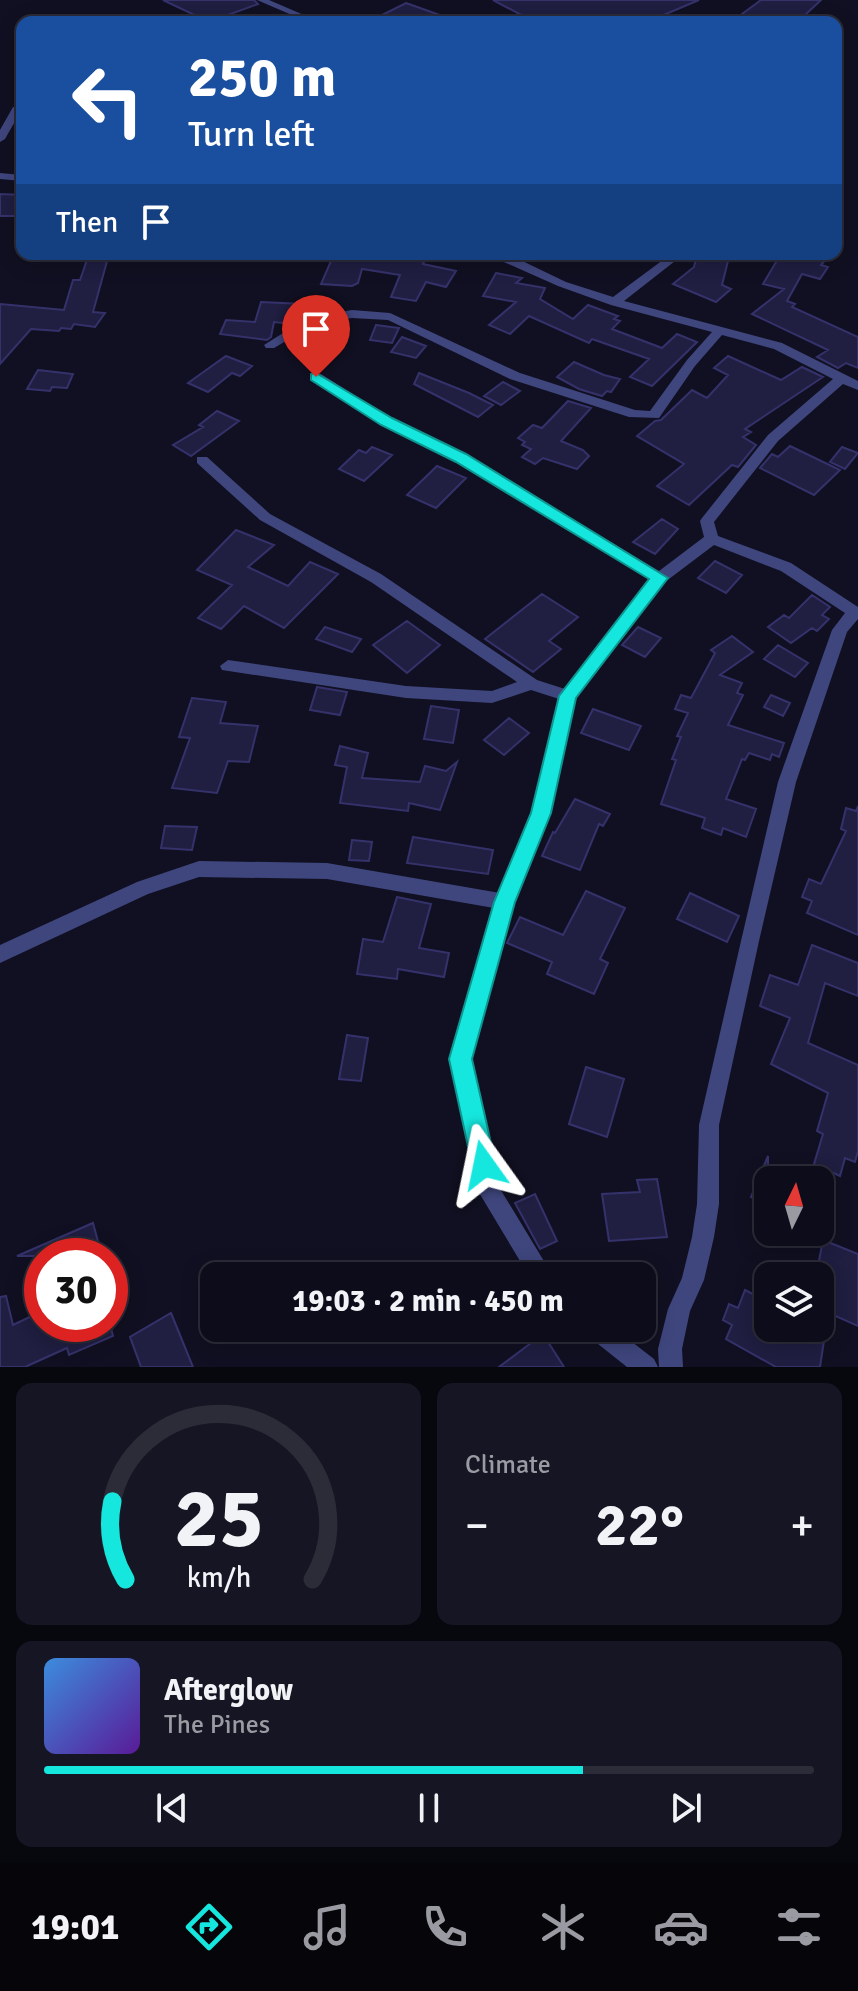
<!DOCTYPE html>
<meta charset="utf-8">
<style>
body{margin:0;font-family:Signika,sans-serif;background:#151523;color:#f1f3f6;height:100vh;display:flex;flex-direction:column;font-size:30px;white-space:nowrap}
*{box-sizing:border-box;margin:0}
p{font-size:26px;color:#9a9ba2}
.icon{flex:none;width:44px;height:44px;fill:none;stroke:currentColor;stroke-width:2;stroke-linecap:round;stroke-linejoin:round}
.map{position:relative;height:1367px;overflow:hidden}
.panel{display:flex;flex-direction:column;gap:16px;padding:16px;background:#07070e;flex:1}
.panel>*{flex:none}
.top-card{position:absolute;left:16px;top:16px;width:826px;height:244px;border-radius:16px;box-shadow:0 4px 20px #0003,0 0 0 2px #2c2c39;background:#1a4fa0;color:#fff;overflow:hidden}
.needle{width:52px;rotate:5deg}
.buttons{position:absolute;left:754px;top:1166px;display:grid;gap:16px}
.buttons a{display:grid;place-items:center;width:80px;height:80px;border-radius:16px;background:#0c0c1a;box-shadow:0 4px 20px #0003,0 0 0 2px #2c2c39;font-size:40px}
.speed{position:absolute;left:24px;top:1238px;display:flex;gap:16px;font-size:40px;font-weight:700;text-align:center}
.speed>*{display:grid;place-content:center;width:104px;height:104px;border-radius:50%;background:#0c0c1a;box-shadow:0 4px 20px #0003,0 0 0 2px #2c2c39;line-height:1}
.speed .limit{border:12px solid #d22;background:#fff;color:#111}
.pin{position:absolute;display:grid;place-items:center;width:68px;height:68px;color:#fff;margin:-82px -34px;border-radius:50% 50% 50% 0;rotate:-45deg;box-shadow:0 0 8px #0007}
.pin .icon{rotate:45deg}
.me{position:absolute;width:88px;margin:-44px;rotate:348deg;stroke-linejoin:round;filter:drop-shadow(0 0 6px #0008)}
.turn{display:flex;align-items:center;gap:28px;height:168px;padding:0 40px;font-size:36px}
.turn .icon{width:104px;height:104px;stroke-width:2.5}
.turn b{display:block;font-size:56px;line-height:68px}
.then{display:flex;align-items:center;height:76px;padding:0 40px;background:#0003;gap:16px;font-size:30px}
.big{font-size:60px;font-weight:700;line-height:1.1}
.panel .tile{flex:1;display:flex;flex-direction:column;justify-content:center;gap:12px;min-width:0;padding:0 28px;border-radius:16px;background:#151523}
.panel .dial{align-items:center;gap:0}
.dial svg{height:208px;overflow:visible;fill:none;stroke:#2c2c39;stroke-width:7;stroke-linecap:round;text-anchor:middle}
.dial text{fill:#f1f3f6;stroke:none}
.song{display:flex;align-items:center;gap:24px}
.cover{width:96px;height:96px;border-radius:12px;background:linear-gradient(135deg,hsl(210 70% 55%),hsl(270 70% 35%))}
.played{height:8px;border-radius:4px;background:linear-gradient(90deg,#15e7de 70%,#2c2c39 70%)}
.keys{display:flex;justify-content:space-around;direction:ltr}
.heat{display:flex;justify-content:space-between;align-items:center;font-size:44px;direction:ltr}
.panel .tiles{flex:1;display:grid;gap:16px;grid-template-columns:1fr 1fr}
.tile:last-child{grid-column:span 2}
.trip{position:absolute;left:200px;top:1262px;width:456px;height:80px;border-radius:16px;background:#0c0c1a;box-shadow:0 4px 20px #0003,0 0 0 2px #2c2c39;font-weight:700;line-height:80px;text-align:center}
.tabs{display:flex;height:128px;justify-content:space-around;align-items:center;background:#05050a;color:#9a9ba2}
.tabs .icon{width:56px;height:56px}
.tabs .selected{color:#15e7de}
.tabs b{font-size:36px;color:#f1f3f6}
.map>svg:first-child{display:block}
</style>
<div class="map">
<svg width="858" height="1367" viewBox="0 0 858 1367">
<rect width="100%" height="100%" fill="#101022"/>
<path fill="#201e41" stroke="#35326b" stroke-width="2" d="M163 0H254L258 4 209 22Z
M493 0H699L647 22H542L532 15 525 17Z
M761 0H821L804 16 798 15 790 22H773L742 14Z
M406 3 454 20 453 22H368Z
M0 194 22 195V216H0Z
M89 254H109L93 312 105 313 95 327 74 324 71 329 61 328 59 331 31 329 0 364V304L64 310 73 280H80Z
M334 254H428L423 264 456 271 446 287 426 282 416 301 391 297 400 275 362 269 358 283 352 286 321 284Z
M798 254H830L821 265 828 267 820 279 802 274 787 301 795 304 792 307 858 337V368L846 363 838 368 817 357 828 350 752 314 784 289 763 284 776 262 782 255 794 259Z
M697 256 728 261 722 285 731 289 716 302 673 284 694 267Z
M496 273 522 278 516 283 545 288 540 299 573 319 588 305 618 316 614 319 620 321 612 329 662 348 677 334 697 342 652 386 630 377 649 359 592 339 589 343 529 316 510 334 489 325 516 302 483 296Z
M261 302 303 304 298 320 292 324 274 322 271 337 267 340 220 334 226 320 255 322Z
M376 325 399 328 392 343 370 340Z
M402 337 426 346 416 358 391 352Z
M226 356 252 366 240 376 232 373 208 392 188 383Z
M728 356 781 380 802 367 823 377 745 429 751 432 743 437 756 445 738 467 732 465 689 505 657 486 684 464 637 436 655 421 661 420 692 390 707 398 728 375 714 368Z
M574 362 604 375 620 379 611 392 607 391 602 396 579 389 557 377Z
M38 370 73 374 67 388 52 387 50 391 27 389Z
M419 373 469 393 493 405 478 417 414 384Z
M503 382 520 391 501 405 484 396Z
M568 401 591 408 561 441 583 450 589 456 577 469 543 458 535 464 522 457 531 449 522 445 525 442 518 438 533 425 542 428Z
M217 411 239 421 191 456 173 445 203 427 199 425Z
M790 446 840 470 814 495 760 468 772 454 778 457Z
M372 447 392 455 364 481 339 469 359 450 366 453Z
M842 447 858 453 845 469 830 462Z
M437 466 466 478 436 508 407 495Z
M662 519 678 529 655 554 633 542Z
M236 530 274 545 248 567 288 586 310 562 338 574 284 628 244 606 221 629 198 618 232 585 197 570Z
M715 561 742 575 726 593 698 578Z
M542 594 578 617 549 641 561 649 533 672 485 639Z
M812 595 830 607 822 615 829 619 817 631 812 628 791 643 768 627 784 615 789 618Z
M407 621 440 645 407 673 373 645Z
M325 627 361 639 352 652 316 639Z
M638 627 661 638 645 657 622 645Z
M732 636 753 652 720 675 742 683 737 693 743 695 728 725 784 743 779 757 772 754 770 760 749 753 745 760 742 759 726 799 756 809 746 837 723 828 721 835 702 828 705 818 661 804 676 760 672 759 681 737 677 736 688 713 675 709 681 695 691 698 715 653 711 650Z
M778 645 808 663 795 677 764 659Z
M317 687 347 692 340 715 310 710Z
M771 695 790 703 783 716 764 707Z
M192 698 226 702 220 723 258 726 249 762 228 761 217 793 172 788 190 738 179 737Z
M431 706 459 710 453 743 424 739Z
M593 709 641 726 629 750 581 733Z
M509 718 529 733 504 755 484 740Z
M340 746 368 753 362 778 420 782 425 766 446 771 457 762 440 810 409 803 408 811 340 803 347 767 335 765Z
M575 799 610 814 603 826 599 824 580 870 542 856 553 832 555 833Z
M858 806V935L807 913 812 901 802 897 809 879 821 884 846 831 841 829 846 808 856 811Z
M165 826 197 827 192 850 161 848Z
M413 837 493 850 488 874 407 863Z
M352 840 372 842 369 861 349 860Z
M586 891 625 908 600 959 608 963 594 994 547 974 552 962 507 943 520 917 563 935Z
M690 893 739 916 727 942 677 919Z
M397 897 431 904 419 948 449 953 444 977 398 969 397 979 357 974 363 939 383 942Z
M812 945 858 963V996L825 983 808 1043 858 1065V1151L855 1162 845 1158 840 1176 814 1164 823 1134 817 1131 828 1093 771 1064 790 1018 760 1006 770 975 798 985Z
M347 1035 368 1038 361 1081 339 1079Z
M586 1067 624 1079 607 1137 569 1124Z
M768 1156V1206L751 1197Z
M657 1179 667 1237 609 1241 602 1194 640 1192 637 1180Z
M535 1194 557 1241 540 1249 515 1203Z
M93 1223 102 1256H17Z
M823 1240 858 1254V1326L820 1309V1276H816Z
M745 1290 768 1302V1328H826L820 1367H776L726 1339 732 1325 723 1320 729 1304 738 1308Z
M6 1296 13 1325 42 1311V1324H110L113 1336 69 1355 67 1348 25 1367H0V1297Z
M171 1313 193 1367H141L130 1337Z
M543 1334 564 1367H499Z"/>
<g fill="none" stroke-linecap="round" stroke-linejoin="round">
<path fill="#3f467d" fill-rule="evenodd" d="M257 0H269L320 22H308Z
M13 107 22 109 5 139 0 142V130Z
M0 173 22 175V181L0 179Z
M486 254 512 256 566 282 613 297 671 254H684L624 301 782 343 858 381V390L843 384 778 441 714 522 718 536 791 563 858 607V619L847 632 796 782 759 941 719 1125V1204L714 1237 704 1280 690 1311 682 1349 683 1367H659L658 1349 668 1309 682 1278 692 1237 697 1204 699 1125 741 941 778 782 832 630 845 613 781 571 714 545 665 582 576 698 550 813 514 902 471 1059 499 1187 553 1276H529L478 1191 451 1059 494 908 327 879 199 877 148 894 0 963V945L137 882 199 861 327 863 500 893 532 813 559 699 531 690 492 703 406 698 222 670 220 666 228 660 406 686 492 691 517 682 371 582 260 520 197 463V457H207L270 514 381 574 537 680 565 689 651 579 456 461 382 425 311 380V374H321L392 419 466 455 659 571 704 537 700 521 702 518 768 435 833 379 774 349 722 335 695 366 659 418 629 417 510 379 388 320 352 318 315 324 274 348H266L264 345 307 318 352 310 390 313 520 373 635 410 650 411 687 360 712 332 611 305 558 286Z
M585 1328H614L654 1359 658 1367H627L588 1336Z"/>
</g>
<path fill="#15e7de" stroke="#0e9690" stroke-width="2" d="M316 373 392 418 466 454 668 578 576 698 551 813 515 902 472 1059 496 1165 492 1173 484 1177 475 1173 472 1165 449 1059 494 902 531 813 559 696 649 579 456 462 381 425 311 380V374Z"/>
</svg>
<div class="buttons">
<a><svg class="needle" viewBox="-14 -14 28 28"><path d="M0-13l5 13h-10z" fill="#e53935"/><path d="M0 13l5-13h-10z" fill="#9a9ba2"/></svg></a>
<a><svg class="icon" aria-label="layers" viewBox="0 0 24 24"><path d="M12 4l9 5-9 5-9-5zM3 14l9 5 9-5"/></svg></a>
</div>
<div class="speed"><div class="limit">30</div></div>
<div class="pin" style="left:316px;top:377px;background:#d93025"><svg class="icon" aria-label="arrive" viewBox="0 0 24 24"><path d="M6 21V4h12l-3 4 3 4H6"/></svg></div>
<svg class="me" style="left:484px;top:1165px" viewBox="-20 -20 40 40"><path d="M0-17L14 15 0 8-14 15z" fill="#15e7de" stroke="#fff" stroke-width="4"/></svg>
<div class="trip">19:03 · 2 min · 450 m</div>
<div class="top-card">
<div class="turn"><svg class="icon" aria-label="left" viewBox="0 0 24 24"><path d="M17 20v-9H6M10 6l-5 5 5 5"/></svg><div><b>250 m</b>Turn left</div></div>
<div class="then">Then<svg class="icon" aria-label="arrive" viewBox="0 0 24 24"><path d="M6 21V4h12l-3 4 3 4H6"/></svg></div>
</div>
</div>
<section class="panel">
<div class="tiles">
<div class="tile dial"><svg viewBox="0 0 100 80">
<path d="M14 69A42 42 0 1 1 86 69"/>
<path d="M14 69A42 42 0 0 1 9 39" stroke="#15e7de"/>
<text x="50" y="56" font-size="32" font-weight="700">25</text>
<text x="50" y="72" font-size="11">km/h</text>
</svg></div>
<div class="tile"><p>Climate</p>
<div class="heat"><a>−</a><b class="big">22°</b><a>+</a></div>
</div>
<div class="tile">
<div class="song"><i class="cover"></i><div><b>Afterglow</b><p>The Pines</p></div></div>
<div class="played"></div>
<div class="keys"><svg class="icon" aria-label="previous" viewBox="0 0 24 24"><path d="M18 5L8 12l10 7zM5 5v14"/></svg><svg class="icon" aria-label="pause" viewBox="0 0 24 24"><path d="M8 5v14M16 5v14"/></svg><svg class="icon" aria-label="next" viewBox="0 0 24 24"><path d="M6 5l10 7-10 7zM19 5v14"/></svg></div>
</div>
</div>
</section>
<nav class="tabs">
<b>19:01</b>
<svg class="icon selected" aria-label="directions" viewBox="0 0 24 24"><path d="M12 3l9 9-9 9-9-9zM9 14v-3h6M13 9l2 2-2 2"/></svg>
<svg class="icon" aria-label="music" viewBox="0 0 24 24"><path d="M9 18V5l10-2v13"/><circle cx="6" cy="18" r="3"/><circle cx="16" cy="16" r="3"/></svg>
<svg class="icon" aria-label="phone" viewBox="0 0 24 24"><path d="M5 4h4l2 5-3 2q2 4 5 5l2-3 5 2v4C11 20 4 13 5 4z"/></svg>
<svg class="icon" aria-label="climate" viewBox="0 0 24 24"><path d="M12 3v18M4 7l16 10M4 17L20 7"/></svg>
<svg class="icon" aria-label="car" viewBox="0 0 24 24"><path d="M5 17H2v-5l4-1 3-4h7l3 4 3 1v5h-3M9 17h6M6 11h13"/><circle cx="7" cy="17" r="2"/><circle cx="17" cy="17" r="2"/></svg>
<svg class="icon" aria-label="filters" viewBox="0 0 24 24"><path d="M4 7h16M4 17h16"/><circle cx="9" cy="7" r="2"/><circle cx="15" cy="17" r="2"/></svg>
</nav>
